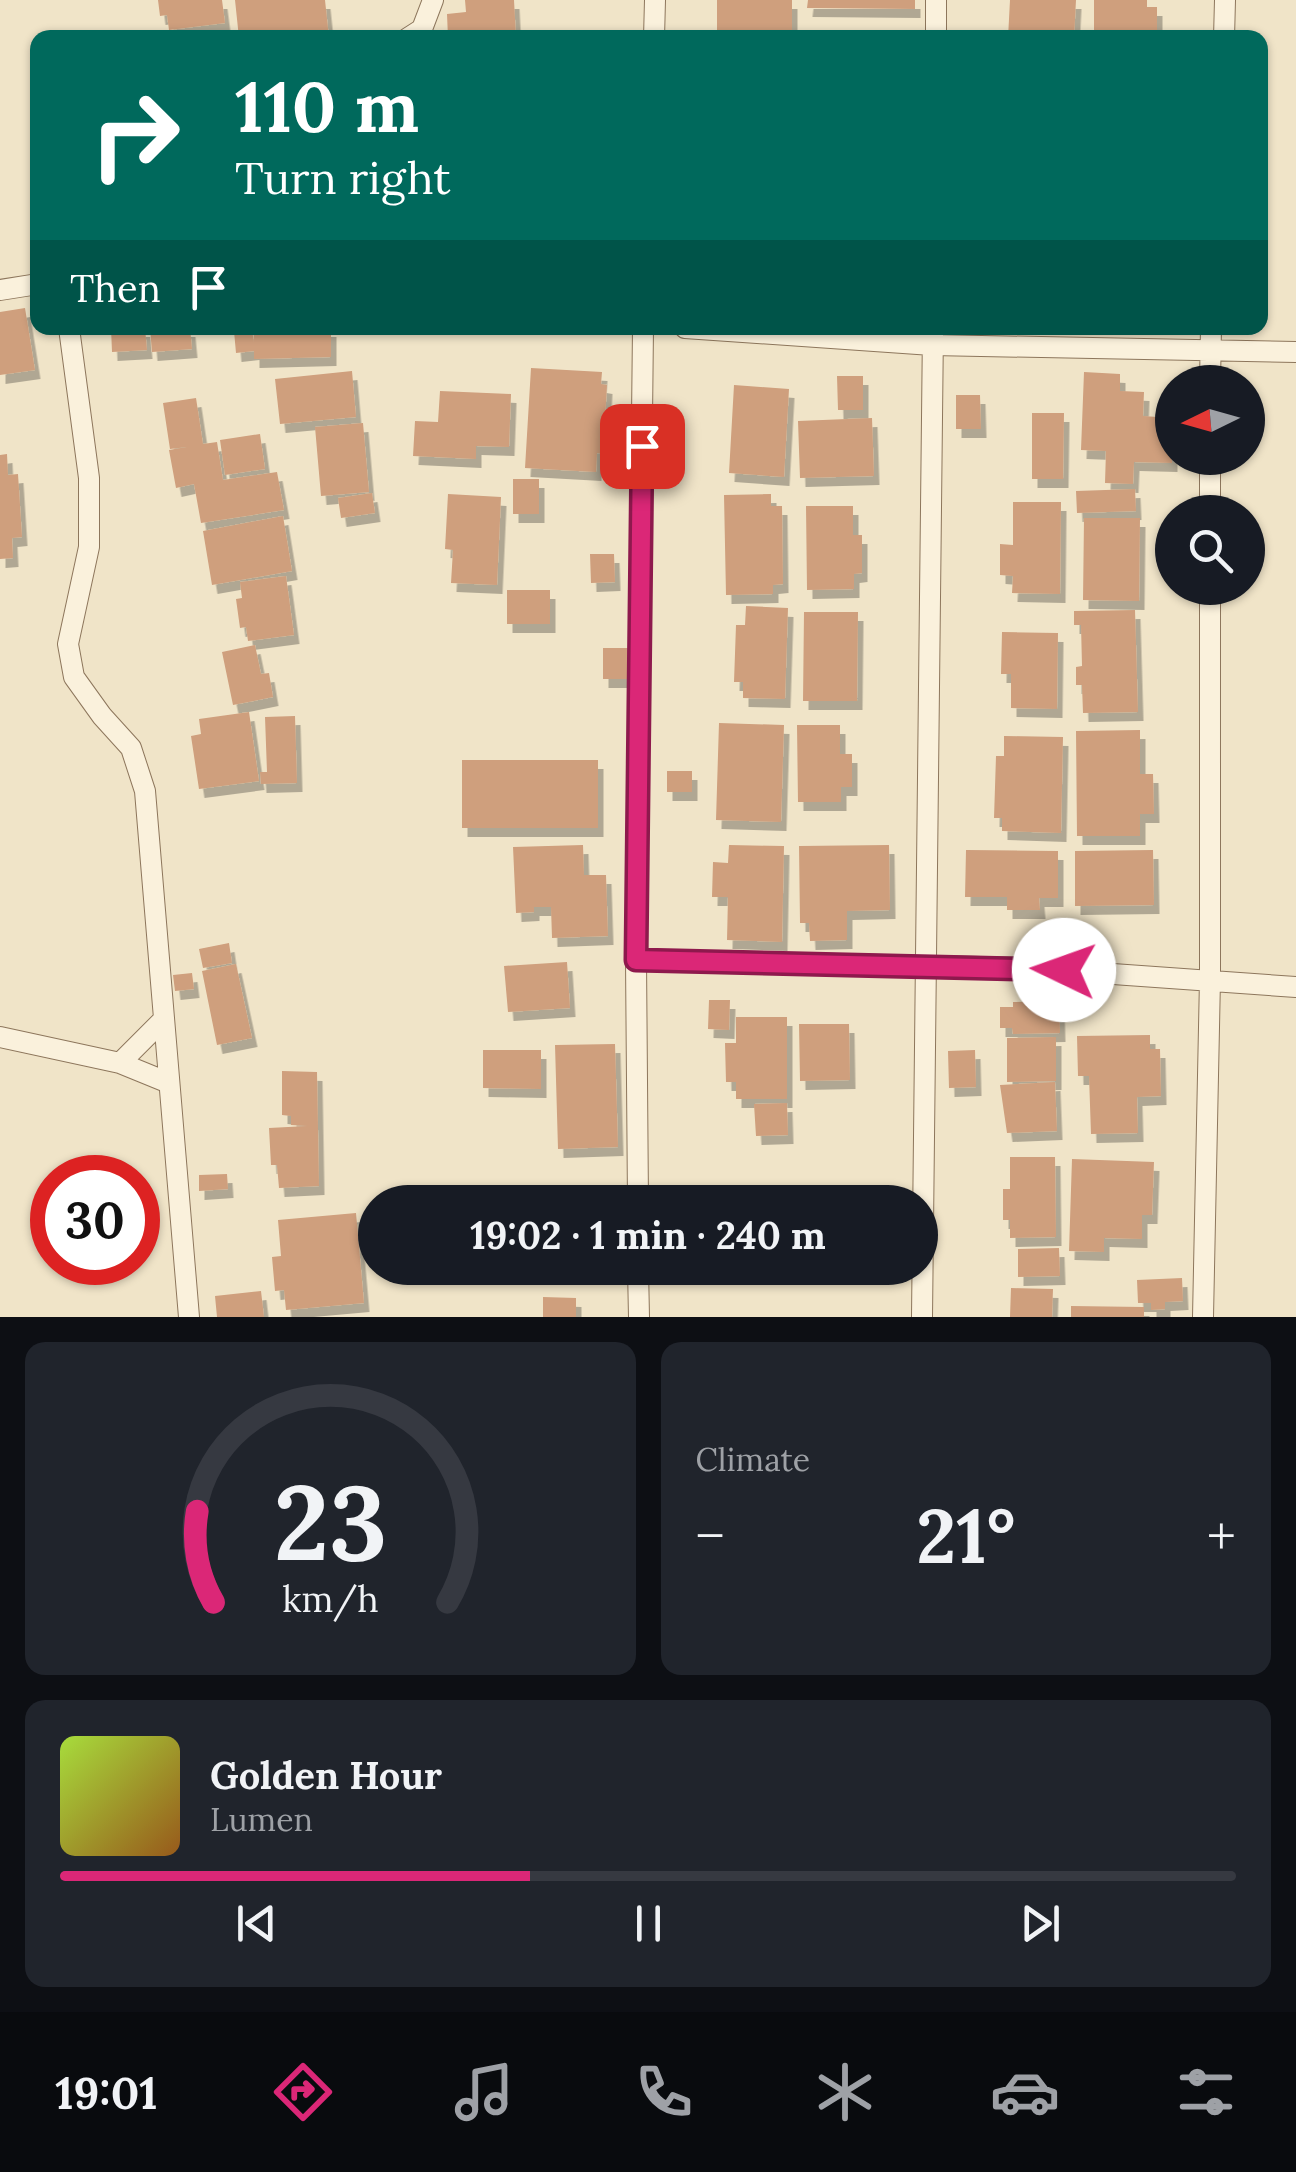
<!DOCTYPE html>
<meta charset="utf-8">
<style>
body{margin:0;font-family:Lora,serif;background:#20242c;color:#f1f3f6;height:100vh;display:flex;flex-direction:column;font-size:38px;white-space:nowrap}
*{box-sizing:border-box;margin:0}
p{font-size:32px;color:#9ea1a6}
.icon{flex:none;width:55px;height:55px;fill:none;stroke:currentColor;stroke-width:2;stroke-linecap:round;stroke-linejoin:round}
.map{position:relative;height:1317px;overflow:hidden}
.side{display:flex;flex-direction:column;gap:25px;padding:25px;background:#0d0f14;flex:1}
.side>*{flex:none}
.hud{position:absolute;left:30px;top:30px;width:1238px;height:305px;border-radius:20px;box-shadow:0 2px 8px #0004;background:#00695c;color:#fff;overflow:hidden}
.needle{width:65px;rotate:265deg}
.controls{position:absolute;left:1155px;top:365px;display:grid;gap:20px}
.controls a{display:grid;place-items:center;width:110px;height:110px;border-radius:50%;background:#171b24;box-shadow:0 2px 8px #0004;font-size:50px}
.speed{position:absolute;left:30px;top:1155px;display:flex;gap:20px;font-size:50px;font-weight:700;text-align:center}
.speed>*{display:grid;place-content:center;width:130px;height:130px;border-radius:50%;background:#171b24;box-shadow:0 2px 8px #0004;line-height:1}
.speed .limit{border:15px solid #d22;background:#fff;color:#111}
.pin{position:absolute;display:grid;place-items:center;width:85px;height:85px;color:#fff;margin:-42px;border-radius:20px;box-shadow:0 5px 15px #0006}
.me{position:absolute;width:110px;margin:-55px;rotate:273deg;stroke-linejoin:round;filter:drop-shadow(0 0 8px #0008)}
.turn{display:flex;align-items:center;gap:35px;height:210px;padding:0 40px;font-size:45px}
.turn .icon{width:130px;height:130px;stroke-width:2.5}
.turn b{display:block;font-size:70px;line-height:85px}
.then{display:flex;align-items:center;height:95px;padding:0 40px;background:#0003;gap:20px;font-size:38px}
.big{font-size:75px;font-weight:700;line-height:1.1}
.side .card{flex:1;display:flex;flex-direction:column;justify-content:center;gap:15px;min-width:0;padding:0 35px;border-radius:20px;background:#20242c}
.side .dial{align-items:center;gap:0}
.dial svg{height:260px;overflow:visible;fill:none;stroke:#363941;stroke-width:7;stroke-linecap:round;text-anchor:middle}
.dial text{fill:#f1f3f6;stroke:none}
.song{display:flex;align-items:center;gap:30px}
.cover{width:120px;height:120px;border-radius:15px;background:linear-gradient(135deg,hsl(80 70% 55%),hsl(30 70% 35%))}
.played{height:10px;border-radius:5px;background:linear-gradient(90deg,#db2777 40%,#363941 40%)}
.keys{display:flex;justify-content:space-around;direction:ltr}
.heat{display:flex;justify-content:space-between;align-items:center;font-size:55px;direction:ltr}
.side .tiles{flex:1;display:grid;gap:25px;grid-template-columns:1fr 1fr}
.card:last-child{grid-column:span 2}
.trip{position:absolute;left:358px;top:1185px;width:580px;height:100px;border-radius:50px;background:#171b24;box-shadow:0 2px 8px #0004;font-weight:700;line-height:100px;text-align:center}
.menu{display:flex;height:160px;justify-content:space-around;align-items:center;background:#090b0e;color:#9ea1a6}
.menu .icon{width:70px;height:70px}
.menu .on{color:#db2777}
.menu b{font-size:45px;color:#f1f3f6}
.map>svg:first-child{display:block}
</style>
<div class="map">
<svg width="1296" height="1317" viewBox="0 0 1296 1317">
<defs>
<filter id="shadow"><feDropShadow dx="5.5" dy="9" stdDeviation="0" flood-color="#0004"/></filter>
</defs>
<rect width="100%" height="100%" fill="#f0e4c8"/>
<path fill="#cf9f7d" filter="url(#shadow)" d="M158 0H222L225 23 169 30 167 15 160 16Z
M235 0H325L329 38H239Z
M465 0H514L516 38H448L447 14 466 12Z
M717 0H792V38H717Z
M808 0H915V9L807 8Z
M1010 0H1076L1074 38H1008Z
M1094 0H1147V7H1157V38H1094Z
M25 308 35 370 0 375V312Z
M111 328H145L147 350 112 352Z
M150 328H190L192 349 152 352Z
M253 328H331V357L254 359V351L236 353 234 331 252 330 254 342Z
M531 368 602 372 601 384 607 385 603 454 597 453 596 472 525 468Z
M352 371 356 417 280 424 275 379Z
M1084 372 1120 374V391L1144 392 1143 416 1172 418V463L1134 462 1133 484 1105 483 1106 451 1081 450Z
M837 376H863V410H838Z
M734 385 789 389 784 477 729 473Z
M440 391 511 394 509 447 476 446V459L413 456 415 421 438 422Z
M956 395H980L981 429H956Z
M196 398 203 444 217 442 223 480 277 472 284 510 201 523 194 484 176 488 169 450 187 447 170 449 163 403Z
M1032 413H1064L1063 479H1032Z
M872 418 874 476 800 478 798 421Z
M363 423 369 492 321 496 315 427Z
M260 434 265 469 225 475 220 440Z
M7 454 8 475 18 474 22 537 12 538 13 558 0 559V455Z
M513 479H539V514H513Z
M1135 489 1136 511 1077 513 1076 491Z
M372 493 375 513 341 518 338 498Z
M448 494 501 497 497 585 451 583 453 550 445 549Z
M771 494V506H782L783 584 773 585V594L726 595 724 495Z
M1013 502H1061L1060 594 1012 593 1013 576 1000 575V544L1013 545Z
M806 506H853V535H862V573L854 574V589L807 590Z
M283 516 292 571 212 585 203 531Z
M1084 518H1140L1139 601 1083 600Z
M590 554H614L615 582 591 583Z
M286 576 294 635 248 641 246 627 240 628 236 599 242 598 240 582Z
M507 590H550V624H507Z
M746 606 788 608 785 699 743 698V682H734L736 625H745Z
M1135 610 1138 712 1083 713 1082 685H1076V667L1082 666 1081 625H1074V611Z
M804 612H858L857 701H803Z
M1002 632 1058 633 1057 709 1011 708V674H1001Z
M255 645 261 674 269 673 273 697 233 705 222 652Z
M603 648H628V679H603Z
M249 712 259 781 199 789 191 736 201 734 199 719Z
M295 716 297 783 261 784 260 772H267L265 717Z
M719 723 784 725 781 822 716 820Z
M797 725H840V754H852V787H841V802H798Z
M1140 730V774H1153L1154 814H1140V836H1077L1076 731Z
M1004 736 1063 737 1061 833 1002 831V818H994L996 756H1004Z
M462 760H598V828H462Z
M667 771H692V792H667Z
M583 845 584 875H606L608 936 552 938 551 907H534V912L516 913 513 847Z
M729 845 784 846 782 942 727 940 728 897H712L713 862 728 863Z
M889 845 890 910 847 911V940L810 941 809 923H800L799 846Z
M966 850 1058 851V898H1039L1040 910H1007V897H965Z
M1153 850 1154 905 1075 906V851Z
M229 943 232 963 203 968 199 949Z
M567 962 570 1008 508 1012 504 966Z
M236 964 252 1038 217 1045 202 971Z
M192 973 194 989 175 991 173 975Z
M709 1000H730L729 1030 708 1029Z
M1059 1001 1060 1033 1013 1034 1012 1028H1000V1007H1013V1002Z
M736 1017H787V1099H736V1082H726L725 1043H736Z
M799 1024H849L850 1080 800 1081Z
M1150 1035V1049H1160L1161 1096 1137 1097 1138 1133 1091 1134 1089 1076H1078L1077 1036Z
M1056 1037V1081L1007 1082V1038Z
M615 1044 618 1147 558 1149 555 1045Z
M483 1050H541V1089L483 1088Z
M975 1050 976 1087 949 1088 948 1051Z
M282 1071 317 1072 319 1186 279 1188 277 1165H271L269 1128 307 1126 291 1125V1116L282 1115Z
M1055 1082 1057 1131 1007 1133 1000 1085Z
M787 1103 788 1135 756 1136 754 1104Z
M1010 1157H1055L1056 1237 1010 1238V1220H1003V1189H1010Z
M1072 1159 1154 1162 1152 1215H1142V1239L1104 1238V1252L1069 1251Z
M227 1174 228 1189 199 1191V1175Z
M798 1186 847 1187V1198H859V1202H799Z
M356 1213 364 1303 286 1310 284 1290 275 1291 272 1257 281 1256 278 1220Z
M1059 1248 1060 1276 1018 1277V1249Z
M1182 1278 1183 1301 1165 1302V1309L1151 1310V1303H1138L1137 1280Z
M1011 1288 1053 1289 1052 1317H1010Z
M261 1291 264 1317H217L215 1296Z
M543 1297 576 1298V1317H543Z
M1071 1306 1144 1307V1317H1071Z"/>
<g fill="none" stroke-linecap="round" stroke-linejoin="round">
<g stroke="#8d765c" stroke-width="22">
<path id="street" d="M408 38 422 29 433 0
M654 38 655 0
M936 38V0
M1224 38 1225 0
M0 290 38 284
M69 328 89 478V547L68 644 74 677 102 716 131 748 145 791 189 1317
M685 328 932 345 1296 352
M1210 382 1211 328
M1210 512V458
M636 960 1028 968 1296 987
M0 1037 120 1063 169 1083
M120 1063 163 1020
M638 1202 636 960 643 328
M638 1268 639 1317
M922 1317 933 328
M1203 1317 1210 979V588"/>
</g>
<use href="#street" stroke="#faf1dc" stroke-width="20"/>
</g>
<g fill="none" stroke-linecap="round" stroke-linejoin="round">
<g stroke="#8e194d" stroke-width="25">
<path id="route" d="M642 446 636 960 1064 970"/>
</g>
<use href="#route" stroke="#db2777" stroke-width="18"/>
</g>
</svg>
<div class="controls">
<a><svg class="needle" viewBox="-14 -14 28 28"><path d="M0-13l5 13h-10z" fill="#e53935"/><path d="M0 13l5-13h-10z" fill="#9ea1a6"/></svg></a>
<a><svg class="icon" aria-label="search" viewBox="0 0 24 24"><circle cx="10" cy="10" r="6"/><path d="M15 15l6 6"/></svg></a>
</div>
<div class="speed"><div class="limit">30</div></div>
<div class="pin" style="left:642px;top:446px;background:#d93025"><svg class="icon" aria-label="arrive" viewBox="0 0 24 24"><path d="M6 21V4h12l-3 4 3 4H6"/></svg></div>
<svg class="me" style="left:1064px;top:970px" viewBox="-20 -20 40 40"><circle r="19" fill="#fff"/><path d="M0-13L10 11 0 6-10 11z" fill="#db2777"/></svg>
<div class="trip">19:02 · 1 min · 240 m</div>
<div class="hud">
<div class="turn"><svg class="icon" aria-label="right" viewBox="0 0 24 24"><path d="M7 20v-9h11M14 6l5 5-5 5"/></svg><div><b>110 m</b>Turn right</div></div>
<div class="then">Then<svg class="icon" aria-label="arrive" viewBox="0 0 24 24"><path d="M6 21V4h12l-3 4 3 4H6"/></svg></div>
</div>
</div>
<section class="side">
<div class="tiles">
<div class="card dial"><svg viewBox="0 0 100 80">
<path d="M14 69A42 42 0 1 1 86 69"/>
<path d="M14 69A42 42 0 0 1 9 41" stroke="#db2777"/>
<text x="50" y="56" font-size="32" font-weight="700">23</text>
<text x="50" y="72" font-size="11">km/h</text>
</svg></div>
<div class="card"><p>Climate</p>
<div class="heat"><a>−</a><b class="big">21°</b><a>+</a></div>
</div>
<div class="card">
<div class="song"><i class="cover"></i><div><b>Golden Hour</b><p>Lumen</p></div></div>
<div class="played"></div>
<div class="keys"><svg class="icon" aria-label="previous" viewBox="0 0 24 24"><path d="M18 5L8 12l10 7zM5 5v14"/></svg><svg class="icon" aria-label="pause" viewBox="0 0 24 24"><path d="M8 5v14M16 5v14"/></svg><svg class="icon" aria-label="next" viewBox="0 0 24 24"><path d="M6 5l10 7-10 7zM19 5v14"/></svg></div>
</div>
</div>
</section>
<nav class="menu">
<b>19:01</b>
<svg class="icon on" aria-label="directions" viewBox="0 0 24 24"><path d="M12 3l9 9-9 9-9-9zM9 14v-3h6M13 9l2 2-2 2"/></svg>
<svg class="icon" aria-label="music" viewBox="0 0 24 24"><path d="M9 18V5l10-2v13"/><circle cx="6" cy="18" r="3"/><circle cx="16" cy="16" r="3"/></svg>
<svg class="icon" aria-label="phone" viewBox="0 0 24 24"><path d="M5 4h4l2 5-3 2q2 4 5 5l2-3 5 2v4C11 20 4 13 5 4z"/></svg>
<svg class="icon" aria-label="climate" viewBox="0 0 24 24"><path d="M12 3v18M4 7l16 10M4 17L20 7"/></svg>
<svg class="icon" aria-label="car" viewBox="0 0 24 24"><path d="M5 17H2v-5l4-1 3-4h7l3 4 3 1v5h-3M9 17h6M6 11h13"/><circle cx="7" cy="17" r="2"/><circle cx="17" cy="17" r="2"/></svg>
<svg class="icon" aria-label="filters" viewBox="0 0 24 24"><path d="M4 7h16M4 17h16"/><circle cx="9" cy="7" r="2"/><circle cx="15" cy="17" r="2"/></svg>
</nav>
